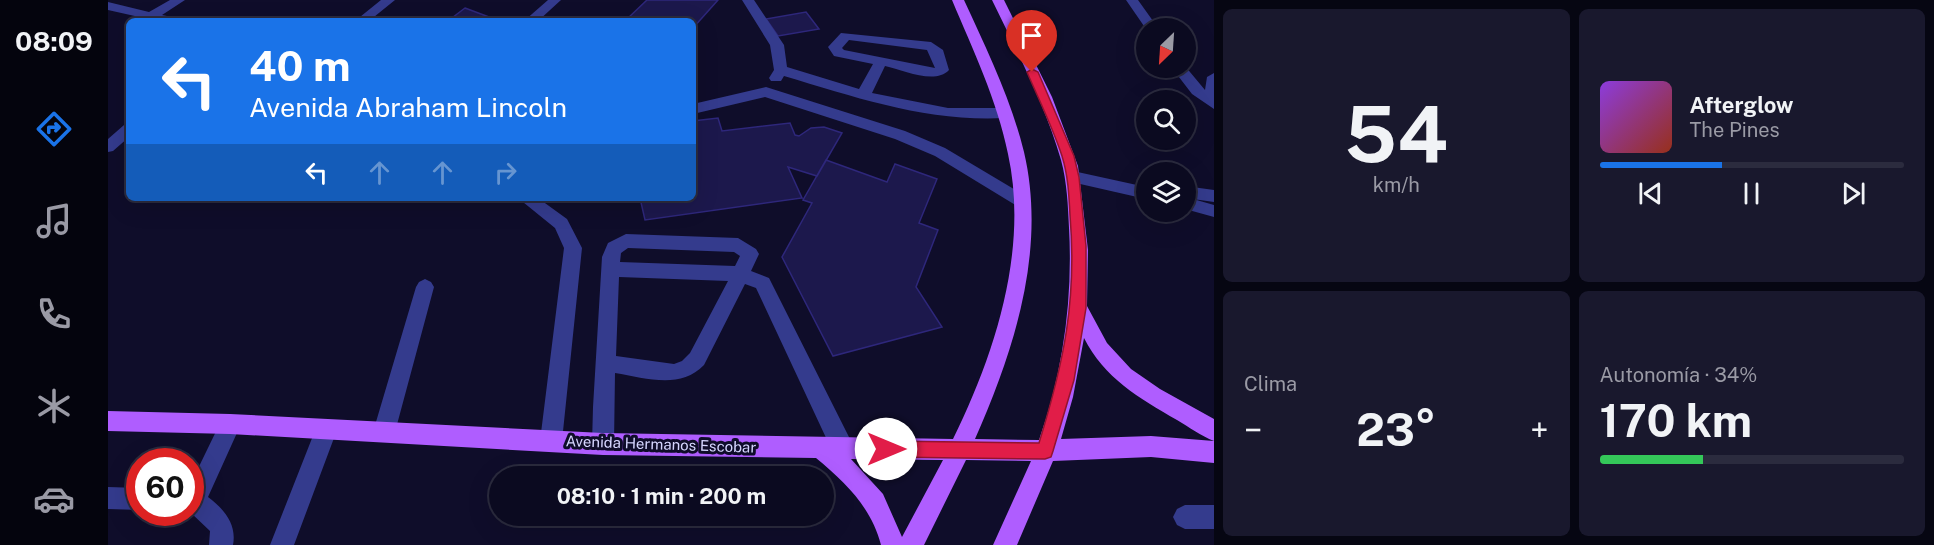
<!DOCTYPE html>
<html lang="es">
<meta charset="utf-8">
<style>
body{margin:0;font-family:"Public Sans",sans-serif;background:#19182d;color:#f1f3f6;height:100vh;display:flex;flex-direction:column;font-size:22px;white-space:nowrap}
*{box-sizing:border-box;margin:0}
p{font-size:20px;color:#9a9aa5}
.icon{flex:none;width:33px;height:33px;fill:none;stroke:currentColor;stroke-width:2;stroke-linecap:round;stroke-linejoin:round}
.map{position:relative;flex:1;overflow:hidden}
.sheet{display:flex;flex-direction:column;gap:9px;padding:9px;background:#060612;width:720px}
.sheet>*{flex:none}
.top-card{position:absolute;left:18px;top:18px;width:570px;height:183px;border-radius:9px;box-shadow:0 6px 24px #0002,0 0 0 2px #2b2b3e;background:#1a73e8;color:#fff;overflow:hidden}
.needle{width:39px;rotate:205deg}
.buttons{position:absolute;left:1028px;top:18px;display:grid;gap:12px}
.buttons a{display:grid;place-items:center;width:60px;height:60px;border-radius:50%;background:#0b0a20;box-shadow:0 6px 24px #0002,0 0 0 2px #2b2b3e;font-size:30px}
.speed{position:absolute;left:18px;top:448px;display:flex;gap:12px;font-size:30px;font-weight:700;text-align:center}
.speed>*{display:grid;place-content:center;width:78px;height:78px;border-radius:50%;background:#0b0a20;box-shadow:0 6px 24px #0002,0 0 0 2px #2b2b3e;line-height:1}
.speed .limit{border:9px solid #d22;background:#fff;color:#111}
.pin{position:absolute;display:grid;place-items:center;width:51px;height:51px;color:#fff;margin:-62px -26px;border-radius:50% 50% 50% 0;rotate:-45deg;box-shadow:0 0 6px #0007}
.pin .icon{rotate:45deg}
.me{position:absolute;width:66px;margin:-33px;rotate:90deg;stroke-linejoin:round;filter:drop-shadow(0 0 4px #0008)}
.turn{display:flex;align-items:center;gap:21px;height:126px;padding:0 24px;font-size:27px}
.turn .icon{width:78px;height:78px;stroke-width:2.5}
.turn b{display:block;font-size:42px;line-height:51px}
.lanes{display:flex;align-items:center;height:57px;padding:0 24px;background:#0003;justify-content:center;gap:30px;direction:ltr}
.lanes .off{opacity:.35}
.big{font-size:45px;font-weight:700;line-height:1.1}
.sheet .card{flex:1;display:flex;flex-direction:column;justify-content:center;gap:9px;min-width:0;padding:0 21px;border-radius:9px;background:#19182d}
.sheet .dial{align-items:center;gap:0}
.dial b{font-size:78px;line-height:1}
.song{display:flex;align-items:center;gap:18px}
.cover{width:72px;height:72px;border-radius:9px;background:linear-gradient(135deg,hsl(270 70% 55%),hsl(10 70% 35%))}
.played{height:6px;border-radius:3px;background:linear-gradient(90deg,#1a73e8 40%,#2b2b3e 40%)}
.keys{display:flex;justify-content:space-around;direction:ltr}
.heat{display:flex;justify-content:space-between;align-items:center;font-size:33px;direction:ltr}
.charge{height:9px;border-radius:4px;background:linear-gradient(90deg,#34c759 34%,#2b2b3e 0)}
.sheet .tiles{flex:1;display:grid;gap:9px;grid-template-columns:repeat(2,1fr)}
.trip{position:absolute;left:381px;top:466px;width:345px;height:60px;border-radius:30px;background:#0b0a20;box-shadow:0 6px 24px #0002,0 0 0 2px #2b2b3e;font-weight:700;line-height:60px;text-align:center}
main{display:flex;flex:1;min-height:0}
.dock{display:flex;flex-direction:column;width:108px;justify-content:space-around;align-items:center;background:#04040d;color:#9a9aa5}
.dock .icon{width:42px;height:42px}
.dock .current{color:#1a73e8}
.dock b{font-size:27px;color:#f1f3f6}
.map>svg:first-child{display:block}
</style>
<main>
<nav class="dock">
<b>08:09</b>
<svg class="icon current" aria-label="directions" viewBox="0 0 24 24"><path d="M12 3l9 9-9 9-9-9zM9 14v-3h6M13 9l2 2-2 2"/></svg>
<svg class="icon" aria-label="music" viewBox="0 0 24 24"><path d="M9 18V5l10-2v13"/><circle cx="6" cy="18" r="3"/><circle cx="16" cy="16" r="3"/></svg>
<svg class="icon" aria-label="phone" viewBox="0 0 24 24"><path d="M5 4h4l2 5-3 2q2 4 5 5l2-3 5 2v4C11 20 4 13 5 4z"/></svg>
<svg class="icon" aria-label="climate" viewBox="0 0 24 24"><path d="M12 3v18M4 7l16 10M4 17L20 7"/></svg>
<svg class="icon" aria-label="car" viewBox="0 0 24 24"><path d="M5 17H2v-5l4-1 3-4h7l3 4 3 1v5h-3M9 17h6M6 11h13"/><circle cx="7" cy="17" r="2"/><circle cx="17" cy="17" r="2"/></svg>
</nav>
<div class="map">
<svg width="1106" height="545" viewBox="0 0 1106 545">
<rect width="100%" height="100%" fill="#0f0d2a"/>
<path fill="#1c184c" stroke="#2e277b" stroke-width="1.5" d="M539 0H610L585 28V21L518 20Z
M357 8 389 20 340 21Z
M698 12 711 29 670 36 658 19Z
M610 118 614 131 682 123 687 135 691 136 703 128 716 127 734 133 709 176 680 167 694 198 537 220 532 198H585V121Z
M718 160 779 182 787 164 829 179 811 223 830 230 808 287 834 327 725 356 674 257 704 203 695 200Z"/>
<g fill="none" stroke-linecap="round" stroke-linejoin="round">
<path fill="#343b8d" fill-rule="evenodd" d="M62 0H77L54 15 69 18 71 21H49L0 10V2L41 12Z
M273 0H287L261 21H247Z
M440 0H453L430 21H416Z
M634 0H646L676 45 679 67 751 89 765 64 726 56 720 47 733 33 823 42 835 50 841 70C827 85 795 70 777 66L764 93 840 108H897L904 113 897 118C819 122 750 98 676 76L673 81H663L661 78 666 70 662 45ZM741 40 819 50 827 68 736 50 734 48Z
M1018 0H1030L1050 28 1038 29Z
M1077 66 1097 90 1099 77 1106 73V109L1084 94 1064 68Z
M658 87 797 131 837 148 921 198 923 202 921 206H909L827 156 787 139 657 97 585 114V104Z
M21 124V137L5 151 0 152V139L16 125Z
M965 171 1038 187V199L959 181 957 177 959 173Z
M1077 186 1106 190V202L1085 199 1106 205V217L1077 209Z
M410 198H430L459 219 474 248 454 441 451 448 443 451 435 448 432 441 456 248 447 228Z
M518 234 630 238 648 249 651 254 643 271 661 278 743 441 746 449 743 457 735 460 727 457 648 288 637 284 596 365C572 390 538 378 507 373L506 444 503 451 495 455 487 451 484 444 485 407 494 257 500 243ZM520 248 626 252 632 256 627 266 512 262 513 253ZM511 277 620 281 582 353 574 361 566 364 508 356Z
M317 279 323 282 326 287 287 432 284 439 276 442 268 439 265 432 308 287 311 282Z
M122 414 129 417 133 424 100 497C116 509 129 524 125 545H101L102 531 82 512V485L115 417Z
M218 420 226 423 229 430 186 545H162L210 423Z
M0 487 32 488V510L0 509Z
M1077 505H1106V529H1077L1069 525 1065 517 1069 509Z"/>
<path fill="#af5dff" fill-rule="evenodd" d="M844 0H856C879 50 903 99 916 152 939 250 906 351 867 439L931 440C955 372 965 300 961 228 960 206 959 182 953 160 937 104 909 52 884 0H896L944 97 970 166 980 250 979 306 999 343 1023 369 1052 389 1106 419V441C1093 436 1081 427 1069 420 1031 398 996 378 976 338L965 397 953 439 1043 436 1106 441V463L1043 457 945 461 909 545H885L923 461 858 460 816 545H773C763 507 738 483 708 458L495 455 122 434 0 431V411L122 414 495 433 845 439C887 354 921 249 900 154 889 100 865 50 844 0ZM743 459 835 460 794 537 775 494Z"/>
</g>
<path fill="#e11d48" stroke="#92132f" stroke-width="1.5" d="M924 69 930 72 966 156 971 177 978 246V308L966 380 945 451 943 457 937 459 778 457 772 455 770 449 772 443 778 441 931 443C956 362 969 300 962 215 961 195 960 175 954 156 945 128 931 100 919 72Z"/>
<g text-anchor="middle" dominant-baseline="central" stroke-width="6" stroke-linejoin="round" paint-order="stroke">
<g font-size="15" fill="#d6d6ff" stroke="#0f0d2a">
<text transform="translate(553 444) rotate(2)">Avenida Hermanos Escobar</text>
</g>
</g>
</svg>
<div class="buttons">
<a><svg class="needle" viewBox="-14 -14 28 28"><path d="M0-13l5 13h-10z" fill="#e53935"/><path d="M0 13l5-13h-10z" fill="#9a9aa5"/></svg></a>
<a><svg class="icon" aria-label="search" viewBox="0 0 24 24"><circle cx="10" cy="10" r="6"/><path d="M15 15l6 6"/></svg></a>
<a><svg class="icon" aria-label="layers" viewBox="0 0 24 24"><path d="M12 4l9 5-9 5-9-5zM3 14l9 5 9-5"/></svg></a>
</div>
<div class="speed"><div class="limit">60</div></div>
<div class="pin" style="left:924px;top:72px;background:#d93025"><svg class="icon" aria-label="arrive" viewBox="0 0 24 24"><path d="M6 21V4h12l-3 4 3 4H6"/></svg></div>
<svg class="me" style="left:778px;top:449px" viewBox="-20 -20 40 40"><circle r="19" fill="#fff"/><path d="M0-13L10 11 0 6-10 11z" fill="#e11d48"/></svg>
<div class="trip">08:10 · 1 min · 200 m</div>
<div class="top-card">
<div class="turn"><svg class="icon" aria-label="left" viewBox="0 0 24 24"><path d="M17 20v-9H6M10 6l-5 5 5 5"/></svg><div><b>40 m</b>Avenida Abraham Lincoln</div></div>
<div class="lanes"><svg class="icon" aria-label="left" viewBox="0 0 24 24"><path d="M17 20v-9H6M10 6l-5 5 5 5"/></svg><svg class="icon off" aria-label="ahead" viewBox="0 0 24 24"><path d="M12 20V5M6 11l6-6 6 6"/></svg><svg class="icon off" aria-label="ahead" viewBox="0 0 24 24"><path d="M12 20V5M6 11l6-6 6 6"/></svg><svg class="icon off" aria-label="right" viewBox="0 0 24 24"><path d="M7 20v-9h11M14 6l5 5-5 5"/></svg></div>
</div>
</div>
<section class="sheet">
<div class="tiles">
<div class="card dial"><b>54</b><p>km/h</p></div>
<div class="card">
<div class="song"><i class="cover"></i><div><b>Afterglow</b><p>The Pines</p></div></div>
<div class="played"></div>
<div class="keys"><svg class="icon" aria-label="previous" viewBox="0 0 24 24"><path d="M18 5L8 12l10 7zM5 5v14"/></svg><svg class="icon" aria-label="pause" viewBox="0 0 24 24"><path d="M8 5v14M16 5v14"/></svg><svg class="icon" aria-label="next" viewBox="0 0 24 24"><path d="M6 5l10 7-10 7zM19 5v14"/></svg></div>
</div>
<div class="card"><p>Clima</p>
<div class="heat"><a>−</a><b class="big">23°</b><a>+</a></div>
</div>
<div class="card"><p>Autonomía · 34%</p><b class="big">170 km</b><div class="charge"></div></div>
</div>
</section>
</main>
